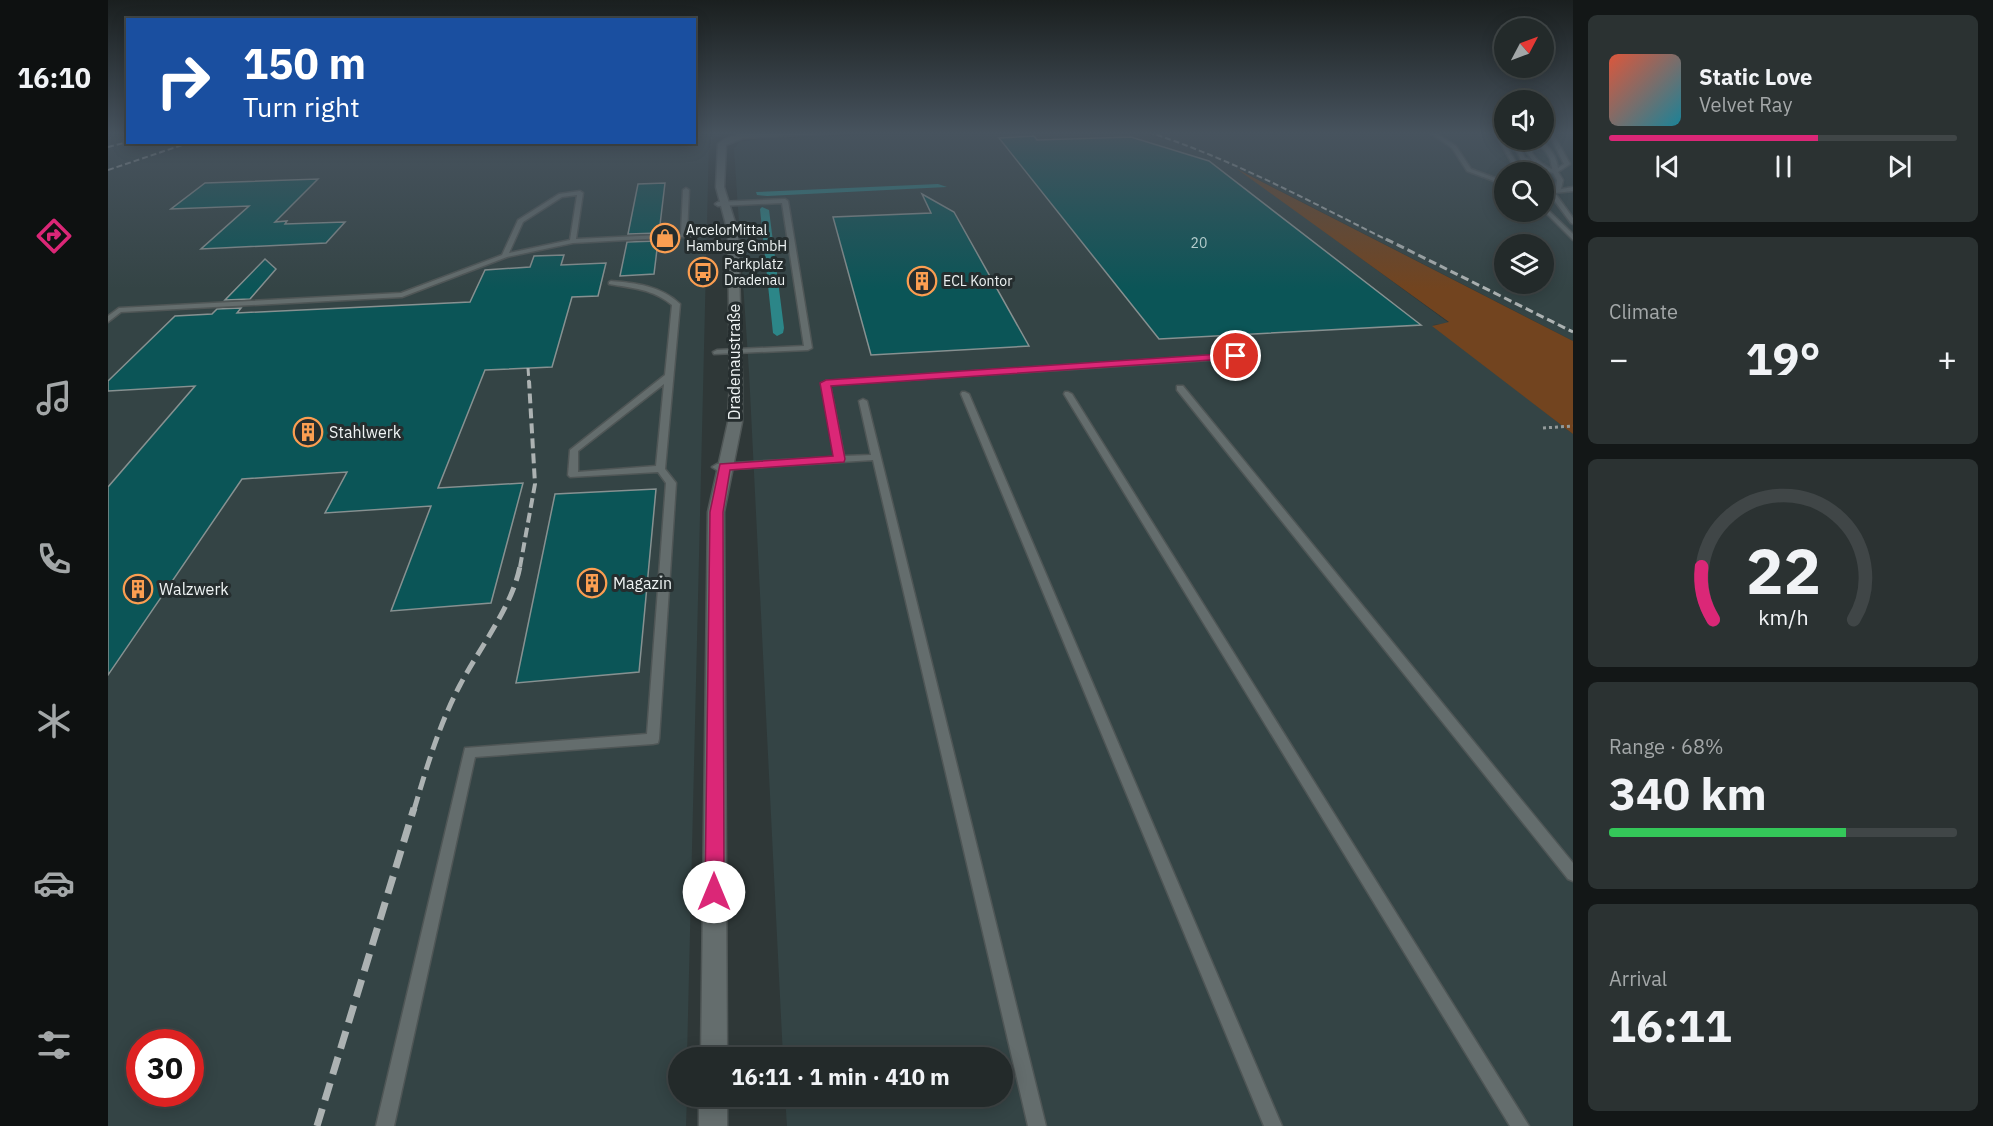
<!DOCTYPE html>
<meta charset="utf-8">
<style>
body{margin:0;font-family:"IBM Plex Sans",sans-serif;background:#2b3232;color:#f1f3f6;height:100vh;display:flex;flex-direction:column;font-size:22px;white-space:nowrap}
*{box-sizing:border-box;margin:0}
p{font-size:20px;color:#a3a7a8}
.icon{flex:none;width:33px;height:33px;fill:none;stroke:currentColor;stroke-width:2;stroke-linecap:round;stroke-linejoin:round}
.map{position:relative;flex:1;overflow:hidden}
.drawer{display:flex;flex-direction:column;gap:15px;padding:15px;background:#131717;width:420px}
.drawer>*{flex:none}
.top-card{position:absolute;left:18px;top:18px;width:570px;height:126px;border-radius:0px;box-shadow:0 3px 15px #0003,0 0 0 2px #404647;background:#1a4fa0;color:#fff;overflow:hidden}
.needle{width:39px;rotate:49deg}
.tools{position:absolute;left:1386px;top:18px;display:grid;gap:12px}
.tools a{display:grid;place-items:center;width:60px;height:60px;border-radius:50%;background:#232a2a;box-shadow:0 3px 15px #0003,0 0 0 2px #404647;font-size:30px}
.speed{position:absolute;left:18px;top:1029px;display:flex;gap:12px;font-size:30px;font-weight:700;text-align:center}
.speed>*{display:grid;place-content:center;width:78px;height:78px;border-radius:50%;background:#232a2a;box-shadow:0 3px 15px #0003,0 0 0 2px #404647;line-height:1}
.speed .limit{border:9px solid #d22;background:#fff;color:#111}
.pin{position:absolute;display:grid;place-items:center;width:51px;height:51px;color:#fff;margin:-26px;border:3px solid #fff;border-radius:50%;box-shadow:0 2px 6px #0007}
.me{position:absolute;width:66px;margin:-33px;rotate:0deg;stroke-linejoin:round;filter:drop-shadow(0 0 4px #0008)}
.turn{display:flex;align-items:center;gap:21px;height:126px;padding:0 18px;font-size:27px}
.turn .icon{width:78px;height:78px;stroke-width:2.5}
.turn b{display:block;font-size:42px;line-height:51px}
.big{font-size:45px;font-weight:800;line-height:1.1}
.drawer .widget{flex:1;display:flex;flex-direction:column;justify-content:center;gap:9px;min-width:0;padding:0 21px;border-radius:9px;background:#2b3232}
.drawer .dial{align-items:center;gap:0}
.dial svg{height:156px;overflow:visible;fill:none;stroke:#404647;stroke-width:7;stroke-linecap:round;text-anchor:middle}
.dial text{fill:#f1f3f6;stroke:none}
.song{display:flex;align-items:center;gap:18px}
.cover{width:72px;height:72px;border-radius:9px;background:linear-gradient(135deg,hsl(10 70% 55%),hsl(190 70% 35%))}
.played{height:6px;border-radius:3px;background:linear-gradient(90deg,#db2777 60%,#404647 60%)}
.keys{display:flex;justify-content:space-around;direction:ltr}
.heat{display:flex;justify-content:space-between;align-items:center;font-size:33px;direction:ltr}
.charge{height:9px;border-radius:4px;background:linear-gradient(90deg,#34c759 68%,#404647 0)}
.trip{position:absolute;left:560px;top:1047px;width:345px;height:60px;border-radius:30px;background:#232a2a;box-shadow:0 3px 15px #0003,0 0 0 2px #404647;font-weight:800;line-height:60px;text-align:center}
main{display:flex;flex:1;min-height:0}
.menu{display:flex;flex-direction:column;width:108px;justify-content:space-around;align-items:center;background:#0e1111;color:#a3a7a8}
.menu .icon{width:42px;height:42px}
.menu .on{color:#db2777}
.menu b{font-size:27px;color:#f1f3f6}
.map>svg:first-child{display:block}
</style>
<main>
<nav class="menu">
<b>16:10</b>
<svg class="icon on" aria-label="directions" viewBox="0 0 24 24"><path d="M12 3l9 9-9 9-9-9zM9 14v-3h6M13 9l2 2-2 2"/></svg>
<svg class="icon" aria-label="music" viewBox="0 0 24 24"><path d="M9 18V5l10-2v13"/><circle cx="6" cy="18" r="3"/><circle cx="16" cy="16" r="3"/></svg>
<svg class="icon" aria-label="phone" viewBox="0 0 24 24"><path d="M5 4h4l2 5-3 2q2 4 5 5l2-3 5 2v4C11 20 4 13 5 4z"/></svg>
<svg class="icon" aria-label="climate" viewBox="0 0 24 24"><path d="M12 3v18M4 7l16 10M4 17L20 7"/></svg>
<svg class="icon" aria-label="car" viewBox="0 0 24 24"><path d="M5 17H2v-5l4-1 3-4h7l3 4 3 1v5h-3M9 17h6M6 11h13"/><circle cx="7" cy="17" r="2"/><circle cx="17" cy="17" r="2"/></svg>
<svg class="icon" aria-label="filters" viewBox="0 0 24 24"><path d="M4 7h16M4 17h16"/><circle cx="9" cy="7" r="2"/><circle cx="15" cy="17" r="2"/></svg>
</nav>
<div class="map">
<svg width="1465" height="1126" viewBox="0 0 1465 1126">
<rect width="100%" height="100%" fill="#2f3838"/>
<path fill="#344445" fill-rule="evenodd" d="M0 132H19L20 142H586L587 132H634L618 133 601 140 579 1057 570 1058V1096L579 1097 578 1126H0ZM32 1042H82V1094H32Z
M876 132H1030L1067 143 1036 132H1396V140H1436V132H1465V341L1134 171 1341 323 1325 325 1465 434V1126H679L677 1097 894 1096V1058L675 1057 641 372 626 149 631 142 658 138ZM1396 172H1436V212H1396ZM1396 244H1436V284H1396Z"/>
<path fill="#72441f" d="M1129 169 1465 341V434L1324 326 1341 322Z"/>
<path fill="#2c8688" d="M830 184 839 187 659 196 649 195 648 192Z
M654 207 661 210 676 328 675 333 669 336 665 333 652 209Z"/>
<path fill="#0b5557" stroke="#879191" stroke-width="1.5" d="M926 136 929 140 1023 137 1101 161 1313 325 1051 339 891 138Z
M210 179 167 222 179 221 177 224 237 222 218 243 93 249 141 206 63 209 97 183Z
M557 183 551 233 520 234 530 184Z
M814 194 846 212 921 346 763 355 725 217 823 213Z
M550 241 546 274 512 276 519 242Z
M456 255 453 265 498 263 490 296 464 297 444 367 377 370 330 488 415 483 383 603 283 611 323 506 217 513 239 472 134 479 0 675V487L87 386 0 391V381L67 316 104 314 109 309 133 308 129 313 362 302 377 270 422 267 426 256Z
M157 259 168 269 142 299 117 300Z
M548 489 531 672 408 683 447 494Z"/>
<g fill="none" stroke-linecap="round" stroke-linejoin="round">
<g stroke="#4f5656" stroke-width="3">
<path id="service" d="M1321 132H1326L1348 146 1363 169 1390 179 1396 185V189L1386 181 1359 171 1344 148Z
M1389 132H1393L1395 141 1414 172H1409L1391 141Z
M1444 132H1449L1446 135 1462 164 1450 172 1455 180 1453 189 1465 187V191L1447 193 1465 218V224L1463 223 1440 192 1448 190 1449 180 1445 173 1413 160 1405 143 1411 140H1416L1410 144 1417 158 1425 161 1417 150V140H1421C1421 155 1432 164 1444 169 1443 153 1435 148 1423 140 1438 139 1448 154 1450 168L1456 164 1441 134Z
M578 188 581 190 579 234 608 232 610 233V235L465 243 399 257 294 297 13 312 0 322V316L11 308 293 293 394 255 410 220 451 194 472 191 475 193 468 239 573 234 575 190ZM469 195 462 240 401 253 415 222 454 197Z
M677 199 680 201 704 348 700 350 606 354 605 352 609 350 696 346 674 203 610 206 607 204 610 202Z
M1436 206 1465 234V240L1436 211Z
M503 281C528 283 553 286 572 304L557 469 568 483 551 739 550 743 545 744 367 757 286 1126H268L357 748 539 734 558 483 550 472 462 477 460 475 462 450 557 375 564 305C545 289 524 288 501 284V282ZM556 384 548 466 470 472V451Z
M1128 354H1131V358L722 385 736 456 763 455 751 401 755 399 759 401 938 1126H920L765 460 609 470 604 467 609 464 727 457 714 383 718 381Z
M1069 386H1075L1465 863V881L1460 879 1069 390Z
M854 392H857L861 394 1174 1126H1156L853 394Z
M957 392H960L964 394 1421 1126H1402L956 394Z"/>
</g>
<g stroke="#4f5656" stroke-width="3">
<path id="minor" d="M691 132H750L635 138 618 145 616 187 630 232 634 381V422L616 512 619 1058H593L600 512 620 422 622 381 620 232 608 187 610 144C629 127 667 133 691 132Z
M591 1096H619V1126H591Z"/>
</g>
<path stroke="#949b9b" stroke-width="3" stroke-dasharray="3 3" stroke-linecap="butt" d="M1435 428 1465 426"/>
<use href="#service" fill="#646d6d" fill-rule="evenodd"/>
<use href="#minor" fill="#646d6d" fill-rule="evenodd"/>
<path stroke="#acb2b2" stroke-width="2" stroke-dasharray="6 3" stroke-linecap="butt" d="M1040 132C1124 159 1201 201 1281 241
M0 147 20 142
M0 170 83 142"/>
<path stroke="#acb2b2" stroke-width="3" stroke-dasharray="8 4" stroke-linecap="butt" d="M1278 239 1465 332
M420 368 421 382"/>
<path stroke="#acb2b2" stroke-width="4" stroke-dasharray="10 5" stroke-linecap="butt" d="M412 567 427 484 421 381"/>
<path stroke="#acb2b2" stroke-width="5" stroke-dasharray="14 7" stroke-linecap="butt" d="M306 810C319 766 331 725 352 685 371 649 405 605 412 566"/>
<path stroke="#acb2b2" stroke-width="7" stroke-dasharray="18 9" stroke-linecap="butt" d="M209 1126 306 808"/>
</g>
<linearGradient id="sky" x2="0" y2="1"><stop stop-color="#1a1f1f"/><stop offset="0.46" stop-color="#47535e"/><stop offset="1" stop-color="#47535e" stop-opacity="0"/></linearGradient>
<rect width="1465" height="289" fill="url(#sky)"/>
<path fill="#db2777" stroke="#8e194d" stroke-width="1.5" d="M1128 353 1132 354V358L723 386 737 459 736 462 622 470 615 512 616 892 613 898 606 901 600 898 597 892 602 512 612 464 725 456 712 383 718 380Z"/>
<defs>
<g id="shop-ring" transform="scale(1.5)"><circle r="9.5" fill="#252d2e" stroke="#fb9e51" stroke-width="1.5"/><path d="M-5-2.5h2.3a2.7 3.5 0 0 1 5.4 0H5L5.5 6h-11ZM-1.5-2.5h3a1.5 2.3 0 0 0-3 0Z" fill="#fb9e51"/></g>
<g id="bus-ring" transform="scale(1.5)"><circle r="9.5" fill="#252d2e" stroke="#fb9e51" stroke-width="1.5"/><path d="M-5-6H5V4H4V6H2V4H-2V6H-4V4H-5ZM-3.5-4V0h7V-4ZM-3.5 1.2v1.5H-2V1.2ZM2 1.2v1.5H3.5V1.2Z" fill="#fb9e51"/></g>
<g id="building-ring" transform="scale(1.5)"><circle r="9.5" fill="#252d2e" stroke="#fb9e51" stroke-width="1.5"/><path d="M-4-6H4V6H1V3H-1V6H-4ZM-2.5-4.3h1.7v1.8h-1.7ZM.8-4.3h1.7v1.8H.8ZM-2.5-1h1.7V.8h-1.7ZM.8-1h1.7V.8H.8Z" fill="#fb9e51"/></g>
</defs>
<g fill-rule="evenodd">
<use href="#shop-ring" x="557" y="238"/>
<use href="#bus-ring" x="595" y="272"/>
<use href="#building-ring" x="814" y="281"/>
<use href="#building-ring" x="200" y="432"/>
<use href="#building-ring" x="484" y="583"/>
<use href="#building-ring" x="30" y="589"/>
</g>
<g text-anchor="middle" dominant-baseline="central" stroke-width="6" stroke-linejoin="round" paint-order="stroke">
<g font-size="14" fill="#eef3f3" stroke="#252d2e" text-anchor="start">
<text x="578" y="230">ArcelorMittal<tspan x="578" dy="16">Hamburg GmbH</tspan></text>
<text x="616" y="264">Parkplatz<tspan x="616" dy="16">Dradenau</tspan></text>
<text x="835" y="281">ECL Kontor</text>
</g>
<g font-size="14" fill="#b5cccc">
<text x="1091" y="243">20</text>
</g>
<g font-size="16" fill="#eef3f3" stroke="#252d2e">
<text transform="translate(626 362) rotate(-90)">Dradenaustraße</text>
</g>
<g font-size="16" fill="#eef3f3" stroke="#252d2e" text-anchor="start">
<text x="221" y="432">Stahlwerk</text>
<text x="505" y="583">Magazin</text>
<text x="51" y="589">Walzwerk</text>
</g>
</g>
</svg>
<div class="tools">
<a><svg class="needle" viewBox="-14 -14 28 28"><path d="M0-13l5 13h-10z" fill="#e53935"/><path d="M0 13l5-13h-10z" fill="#a3a7a8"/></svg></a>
<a><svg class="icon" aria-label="sound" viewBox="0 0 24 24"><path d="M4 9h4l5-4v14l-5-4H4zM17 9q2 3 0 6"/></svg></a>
<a><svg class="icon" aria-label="search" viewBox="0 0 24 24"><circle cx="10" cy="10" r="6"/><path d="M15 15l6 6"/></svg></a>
<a><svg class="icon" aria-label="layers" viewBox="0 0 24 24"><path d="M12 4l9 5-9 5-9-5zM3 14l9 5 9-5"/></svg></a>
</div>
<div class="speed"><div class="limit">30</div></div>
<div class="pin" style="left:1128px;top:356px;background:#d93025"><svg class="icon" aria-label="arrive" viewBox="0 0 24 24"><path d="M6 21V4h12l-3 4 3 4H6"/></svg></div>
<svg class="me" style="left:606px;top:892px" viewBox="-20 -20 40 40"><circle r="19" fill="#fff"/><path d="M0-13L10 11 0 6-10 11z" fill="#db2777"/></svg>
<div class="trip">16:11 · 1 min · 410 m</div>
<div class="top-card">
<div class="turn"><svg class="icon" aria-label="right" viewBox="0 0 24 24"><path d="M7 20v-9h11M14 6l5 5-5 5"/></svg><div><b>150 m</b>Turn right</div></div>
</div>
</div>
<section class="drawer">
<div class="widget">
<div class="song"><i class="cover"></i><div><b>Static Love</b><p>Velvet Ray</p></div></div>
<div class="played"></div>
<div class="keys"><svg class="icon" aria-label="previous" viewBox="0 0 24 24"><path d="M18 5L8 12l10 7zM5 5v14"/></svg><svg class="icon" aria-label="pause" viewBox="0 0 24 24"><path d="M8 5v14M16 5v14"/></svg><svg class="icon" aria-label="next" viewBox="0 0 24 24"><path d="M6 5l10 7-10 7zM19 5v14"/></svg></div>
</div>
<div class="widget"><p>Climate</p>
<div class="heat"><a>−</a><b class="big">19°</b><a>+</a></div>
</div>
<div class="widget dial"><svg viewBox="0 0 100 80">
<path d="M14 69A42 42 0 1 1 86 69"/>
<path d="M14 69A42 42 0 0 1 8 42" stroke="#db2777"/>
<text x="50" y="56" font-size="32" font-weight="700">22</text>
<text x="50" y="72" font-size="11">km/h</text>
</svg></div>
<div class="widget"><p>Range · 68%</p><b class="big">340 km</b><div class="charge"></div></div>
<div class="widget"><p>Arrival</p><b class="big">16:11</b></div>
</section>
</main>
